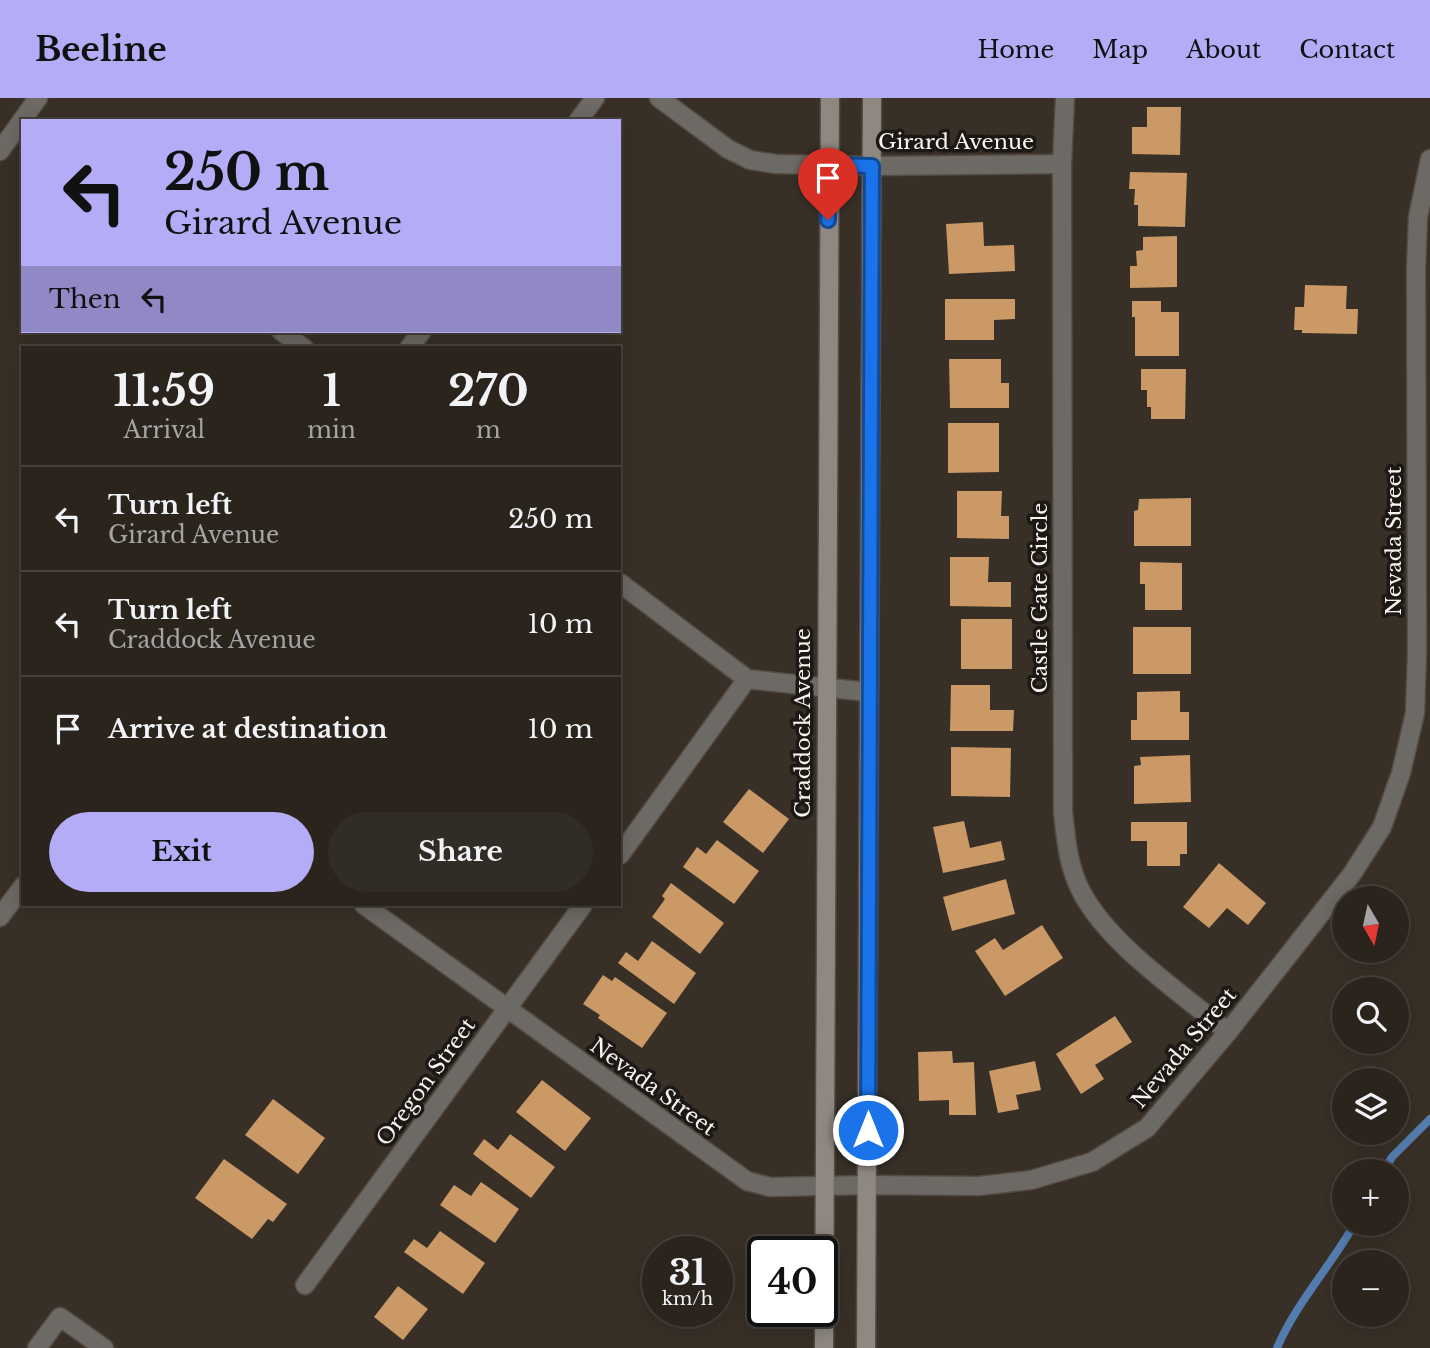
<!DOCTYPE html>
<meta charset="utf-8">
<style>
:root{--surface:#2a241d;--page:#322c26;--text:#f1f3f6;--muted:#a5a4a4;--line:#46413b;--accent:#b5acf8}
body{margin:0;font-family:"Libre Baskerville",serif;background:var(--page);color:var(--text);height:100vh;display:flex;flex-direction:column;font-size:26px;white-space:nowrap}
*{box-sizing:border-box;margin:0}
p{font-size:23px;color:var(--muted)}
.icon{flex:none;width:38px;height:38px;fill:none;stroke:currentColor;stroke-width:2;stroke-linecap:round;stroke-linejoin:round}
.map{position:relative;flex:1;overflow:hidden}
.details{position:absolute;left:21px;top:248px;width:600px;height:560px;display:flex;flex-direction:column;background:var(--surface);border-radius:0px;box-shadow:0 4px 18px #0003,0 0 0 2px var(--line)}
.details>*{flex:none}
.banner{position:absolute;left:21px;top:21px;width:600px;height:214px;border-radius:0px;box-shadow:0 4px 18px #0003,0 0 0 2px var(--line);background:#b5acf8;color:#111;overflow:hidden}
.needle{width:46px;rotate:171deg}
.buttons{position:absolute;left:1332px;top:788px;display:grid;gap:14px}
.buttons a{display:grid;place-items:center;width:77px;height:77px;border-radius:50%;background:var(--surface);box-shadow:0 4px 18px #0003,0 0 0 2px var(--line);font-size:35px}
.speed{position:absolute;left:642px;top:1138px;display:flex;gap:14px;font-size:35px;font-weight:700;text-align:center}
.speed>*{display:grid;place-content:center;width:91px;height:91px;border-radius:50%;background:var(--surface);box-shadow:0 4px 18px #0003,0 0 0 2px var(--line);line-height:1}
.speed small{font-size:18px;font-weight:400}
.speed .limit{border:4px solid #111;border-radius:10px;background:#fff;color:#111}
.pin{position:absolute;display:grid;place-items:center;width:60px;height:60px;color:#fff;margin:-72px -30px;border-radius:50% 50% 50% 0;rotate:-45deg;box-shadow:0 0 7px #0007}
.pin .icon{rotate:45deg}
.me{position:absolute;width:77px;margin:-38px;rotate:0deg;stroke-linejoin:round;filter:drop-shadow(0 0 5px #0008)}
.turn{display:flex;align-items:center;gap:24px;height:147px;padding:0 28px;font-size:32px}
.turn .icon{width:91px;height:91px;stroke-width:2.5}
.turn b{display:block;font-size:49px;line-height:60px}
.then{display:flex;align-items:center;height:66px;padding:0 28px;background:#0003;gap:14px;font-size:26px}
.eta{display:flex;justify-content:space-evenly;align-items:center;height:119px;text-align:center}
.eta b{font-size:42px;font-weight:700;line-height:49px}
.action{display:flex;gap:14px;margin-top:auto;padding:14px 28px}
.action a{flex:1;height:80px;border-radius:42px;background:var(--accent);color:#111;font-size:28px;font-weight:700;line-height:80px;text-align:center}
.action a+a{background:var(--page);color:var(--text)}
ul{padding:0;list-style:none}
li{display:flex;align-items:center;gap:21px;height:105px;padding:0 28px;border-top:2px solid var(--line)}
li div{flex:1}
li b{display:block;font-size:26px}
li em{font-style:normal}
header{display:flex;align-items:center;gap:42px;box-sizing:border-box;height:98px;padding:0 35px;background:var(--accent);color:#111}
header strong{font-size:33px}
nav{display:flex;gap:38px;margin-inline-start:auto;font-size:24px}
.map>svg:first-child{display:block}
.lines{fill:none;stroke-linecap:round;stroke-linejoin:round}
.stream{stroke:#537dae;stroke-width:8}
.building{fill:#ca9966}
.street-casing{stroke:#534b43;stroke-width:21}
.secondary-casing{stroke:#534b43;stroke-width:21}
.street{stroke:#6d6964;stroke-width:18}
.secondary{stroke:#8e8881;stroke-width:18}
.route-casing{stroke:#114b97;stroke-width:18}
.route{stroke:#1a73e8;stroke-width:12}
.labels{text-anchor:middle;dominant-baseline:central;stroke-width:7;stroke-linejoin:round;paint-order:stroke}
.street-label{font-size:21px;fill:#f9f4ee;stroke:#1c1815}
</style>
<header>
<strong>Beeline</strong>
<nav><a>Home</a><a>Map</a><a>About</a><a>Contact</a></nav>
</header>
<div class="map">
<svg width="1430" height="1250" viewBox="0 0 1430 1250">
<rect width="100%" height="100%" fill="#383027"/>
<g class="lines">
<g class="stream">
<polyline points="1384,1073 1392,1059 1430,1021"/>
<path d="M1277,1250C1296,1205 1331,1168 1355,1125"/>
</g>
</g>
<g class="building">
<polygon points="1147,9 1181,9 1180,57 1132,56 1132,29 1147,29"/>
<polygon points="1130,74 1187,75 1185,129 1138,128 1138,107 1134,107 1135,91 1129,91"/>
<polygon points="983,124 984,148 1014,147 1015,173 949,176 946,126"/>
<polygon points="1177,138 1177,189 1130,190 1130,168 1137,168 1136,153 1143,152 1143,139"/>
<polygon points="1305,187 1347,188 1346,211 1358,211 1357,236 1302,235 1302,232 1294,232 1295,209 1304,209"/>
<polygon points="945,201 1015,201 1015,221 994,222 994,242 945,242"/>
<polygon points="1132,203 1161,203 1161,214 1179,214 1179,258 1135,258 1135,219 1132,219"/>
<polygon points="949,261 1001,261 1001,285 1009,285 1009,310 950,310"/>
<polygon points="1141,271 1186,271 1185,321 1151,321 1151,309 1147,309 1147,292 1141,292"/>
<polygon points="948,325 999,325 999,374 948,375"/>
<polygon points="957,393 1002,393 1001,418 1009,418 1009,441 957,440"/>
<polygon points="1191,400 1191,448 1134,448 1134,413 1138,412 1139,401"/>
<polygon points="950,459 989,459 988,484 1011,484 1011,509 950,508"/>
<polygon points="1140,464 1182,465 1182,512 1145,512 1145,486 1140,486"/>
<rect x="961" y="521" width="51" height="50"/>
<rect x="1133" y="529" width="58" height="47"/>
<polygon points="951,587 990,587 990,612 1014,612 1013,633 950,633"/>
<polygon points="1180,593 1180,614 1189,614 1189,642 1131,642 1131,622 1137,622 1137,594"/>
<polygon points="951,649 1011,650 1010,699 951,698"/>
<polygon points="1190,657 1191,704 1134,706 1134,668 1141,667 1140,659"/>
<polygon points="749,691 789,721 763,755 723,724"/>
<polygon points="964,723 970,750 1001,743 1005,762 943,775 933,729"/>
<polygon points="1131,724 1187,724 1187,756 1180,756 1180,768 1147,768 1147,743 1131,743"/>
<polygon points="717,742 759,773 734,806 683,769 697,749 706,756"/>
<polygon points="1219,765 1266,805 1248,827 1227,810 1209,830 1183,809"/>
<polygon points="1006,781 1015,816 952,833 943,799"/>
<polygon points="671,785 724,825 700,856 652,819 665,801 662,798"/>
<polygon points="1042,827 1063,860 1005,898 975,853 995,840 1003,852"/>
<polygon points="652,843 696,875 674,906 618,865 626,854 638,863"/>
<polygon points="603,877 612,883 615,879 667,915 642,950 598,920 600,917 583,906"/>
<polygon points="1115,918 1132,944 1095,967 1104,981 1081,996 1056,956"/>
<polygon points="952,953 953,965 974,964 976,1017 949,1017 949,1002 919,1003 918,954"/>
<polygon points="1035,963 1041,992 1016,997 1019,1011 998,1015 989,973"/>
<polygon points="542,982 591,1020 565,1053 516,1014"/>
<polygon points="273,1001 325,1040 298,1076 245,1037"/>
<polygon points="510,1036 555,1069 531,1100 473,1056 484,1041 498,1052"/>
<polygon points="224,1061 287,1106 273,1124 268,1121 252,1141 195,1100"/>
<polygon points="481,1084 519,1111 495,1145 440,1107 454,1087 471,1098"/>
<polygon points="440,1133 485,1165 463,1196 404,1154 414,1141 427,1150"/>
<polygon points="398,1188 428,1211 403,1242 374,1219"/>
</g>
<g class="lines">
<g class="street-casing">
<g id="street">
<polyline points="659,0 728,51 750,62 776,66 872,68 1062,66"/>
<path d="M1065,0L1062,66L1063,714C1066,741 1068,768 1081,793C1108,846 1181,895 1228,934"/>
<polyline points="578,23 595,0"/>
<polyline points="0,53 38,0"/>
<polyline points="281,233 304,250"/>
<polyline points="409,250 422,233"/>
<polyline points="620,485 747,581 868,594"/>
<polyline points="620,757 747,581"/>
<polyline points="364,807 747,1083 770,1089 868,1087 979,1088 1031,1082 1092,1064 1147,1030 1228,934 1352,776 1382,729 1401,675 1415,615 1417,556 1416,170 1418,119 1430,61"/>
<polyline points="0,819 23,788"/>
<polyline points="305,1187 583,807"/>
<polyline points="37,1250 60,1219 104,1250"/>
</g>
</g>
<g class="secondary-casing">
<g id="secondary">
<polyline points="824,1250 830,0"/>
<polyline points="866,1250 872,0"/>
</g>
</g>
<use href="#street" class="street"/>
<use href="#secondary" class="secondary"/>
</g>
<g class="lines">
<g class="route-casing">
<polyline id="route" points="828,122 829,67 872,68 868,1032"/>
</g>
<use href="#route" class="route"/>
</g>
<g class="labels">
<g class="street-label">
<text x="956" y="44">Girard Avenue</text>
<text transform="translate(1394 443) rotate(-90)">Nevada Street</text>
<text transform="translate(1040 500) rotate(-90)">Castle Gate Circle</text>
<text transform="translate(803 625) rotate(-90)">Craddock Avenue</text>
<text transform="translate(1184 950) rotate(-50)">Nevada Street</text>
<text transform="translate(426 984) rotate(-54)">Oregon Street</text>
<text transform="translate(653 989) rotate(36)">Nevada Street</text>
</g>
</g>
</svg>
<div class="buttons">
<a><svg class="needle" viewBox="-14 -14 28 28"><path d="M0-13l5 13h-10z" fill="#e53935"/><path d="M0 13l5-13h-10z" fill="#a5a4a4"/></svg></a>
<a><svg class="icon" aria-label="search" viewBox="0 0 24 24"><circle cx="10" cy="10" r="6"/><path d="M15 15l6 6"/></svg></a>
<a><svg class="icon" aria-label="layers" viewBox="0 0 24 24"><path d="M12 4l9 5-9 5-9-5zM3 14l9 5 9-5"/></svg></a>
<a>+</a>
<a>−</a>
</div>
<div class="speed"><div>31<small>km/h</small></div><div class="limit">40</div></div>
<div class="pin" style="left:828px;top:122px;background:#d93025"><svg class="icon" aria-label="arrive" viewBox="0 0 24 24"><path d="M6 21V4h12l-3 4 3 4H6"/></svg></div>
<svg class="me" style="left:868px;top:1032px" viewBox="-20 -20 40 40"><circle r="17" fill="#1a73e8" stroke="#fff" stroke-width="3"/><path d="M0-11L8 9 0 5-8 9z" fill="#fff"/></svg>
<div class="banner">
<div class="turn"><svg class="icon" aria-label="left" viewBox="0 0 24 24"><path d="M17 20v-9H6M10 6l-5 5 5 5"/></svg><div><b>250 m</b>Girard Avenue</div></div>
<div class="then">Then<svg class="icon" aria-label="left" viewBox="0 0 24 24"><path d="M17 20v-9H6M10 6l-5 5 5 5"/></svg></div>
</div>
<section class="details">
<div class="eta">
<div><b>11:59</b><p>Arrival</p></div>
<div><b>1</b><p>min</p></div>
<div><b>270</b><p>m</p></div>
</div>
<ul>
<li><svg class="icon" aria-label="left" viewBox="0 0 24 24"><path d="M17 20v-9H6M10 6l-5 5 5 5"/></svg><div><b>Turn left</b><p>Girard Avenue</p></div><em>250 m</em></li>
<li><svg class="icon" aria-label="left" viewBox="0 0 24 24"><path d="M17 20v-9H6M10 6l-5 5 5 5"/></svg><div><b>Turn left</b><p>Craddock Avenue</p></div><em>10 m</em></li>
<li><svg class="icon" aria-label="arrive" viewBox="0 0 24 24"><path d="M6 21V4h12l-3 4 3 4H6"/></svg><div><b>Arrive at destination</b></div><em>10 m</em></li>
</ul>
<div class="action"><a>Exit</a><a>Share</a></div>
</section>
</div>
